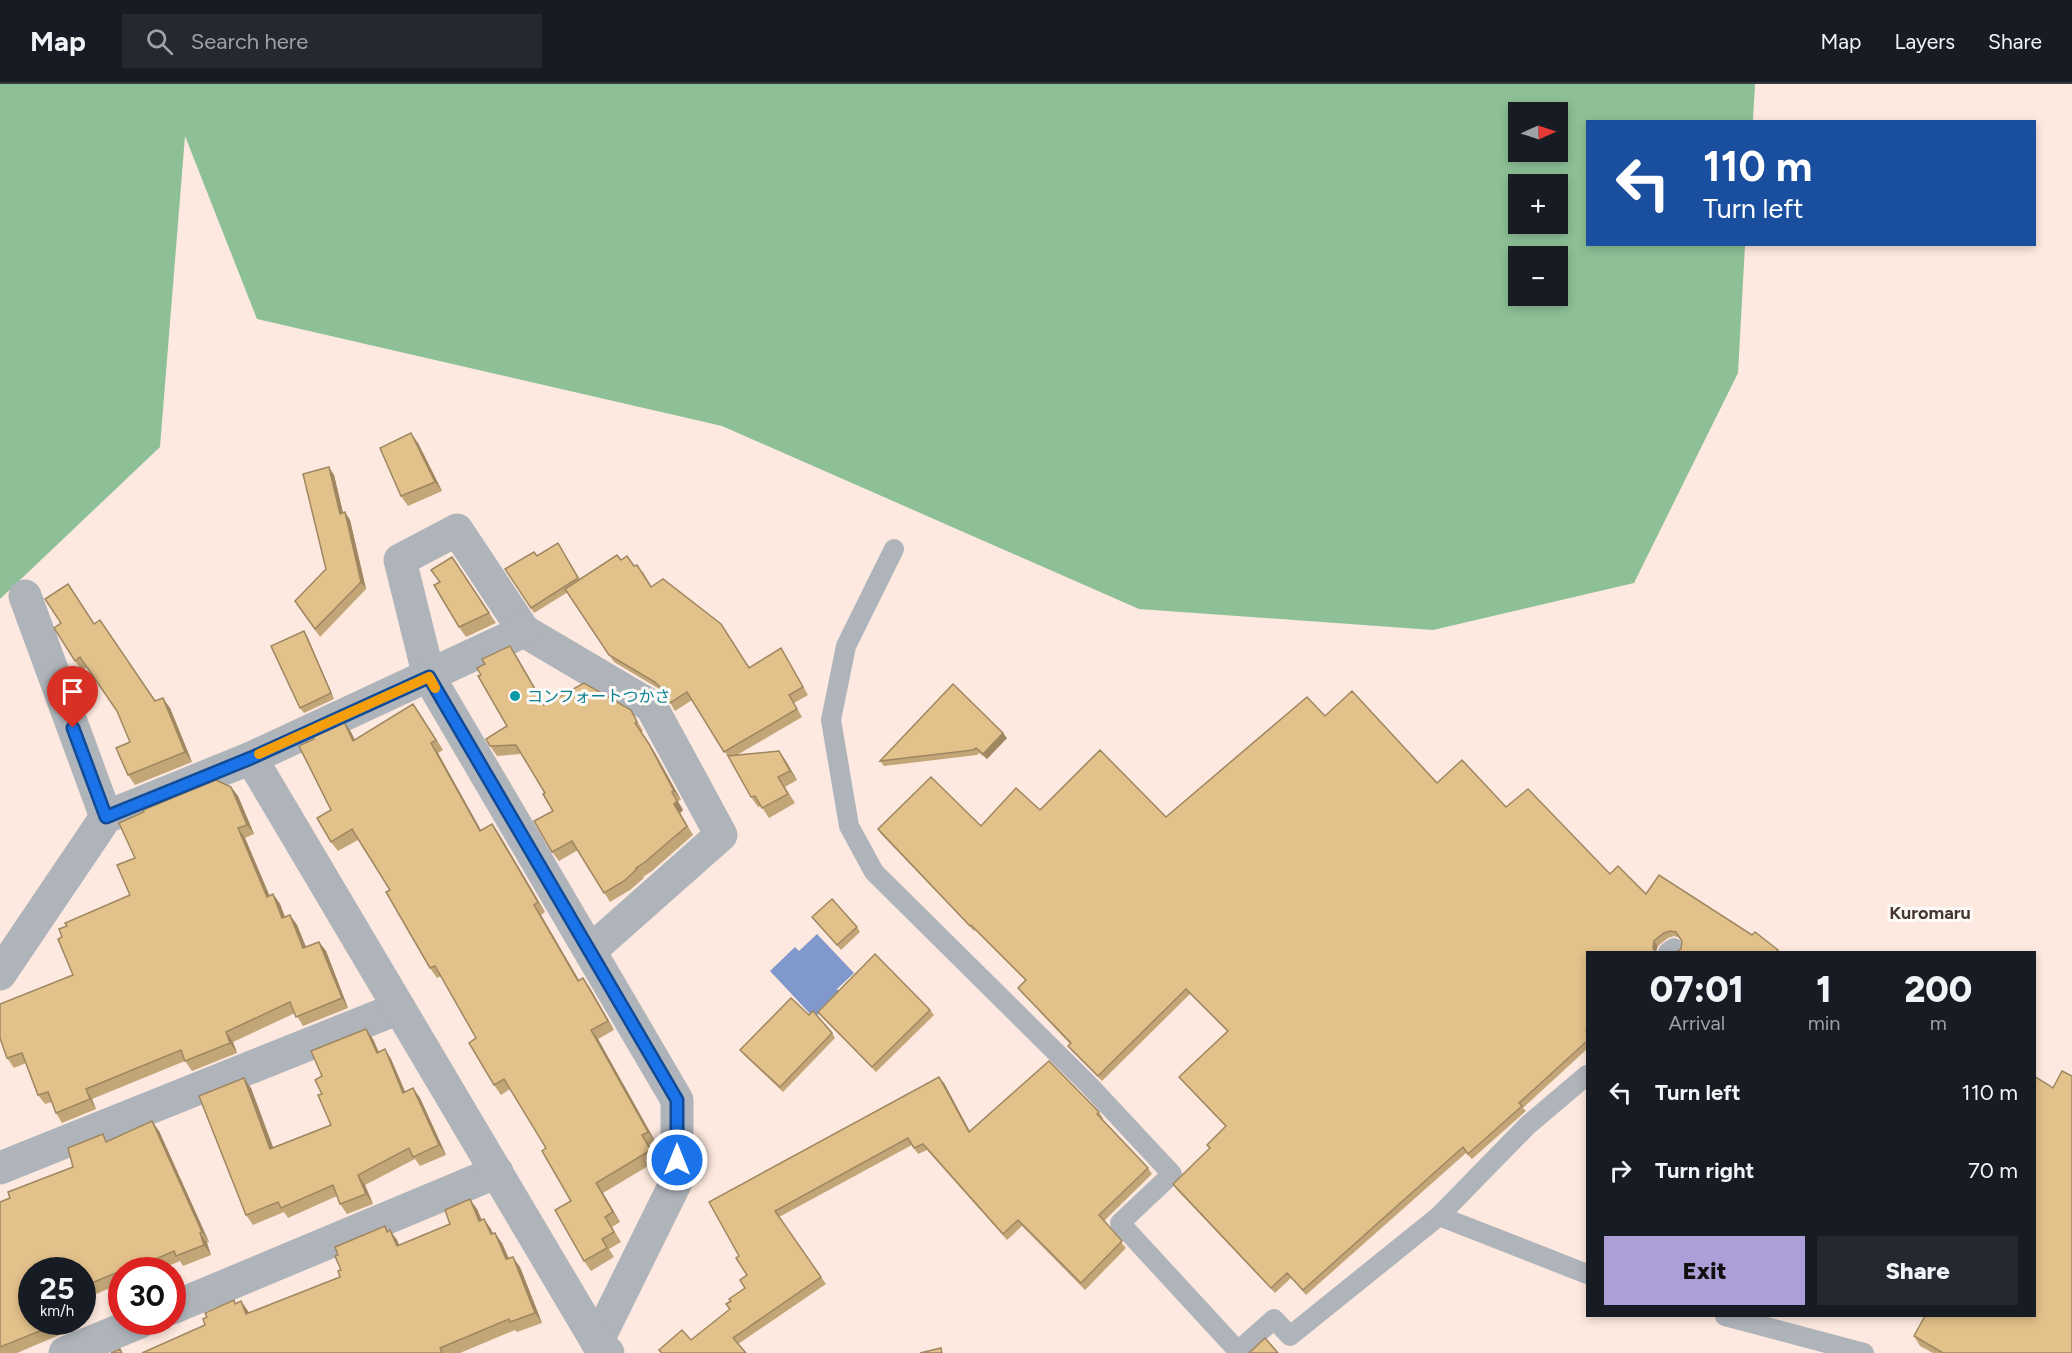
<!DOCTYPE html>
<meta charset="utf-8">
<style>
:root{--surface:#171b24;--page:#242831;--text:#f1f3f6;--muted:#9ea1a6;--line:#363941;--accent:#ac9fd7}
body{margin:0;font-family:Figtree,"Noto Sans JP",sans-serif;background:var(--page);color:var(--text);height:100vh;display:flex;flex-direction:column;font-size:22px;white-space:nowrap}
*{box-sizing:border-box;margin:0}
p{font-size:20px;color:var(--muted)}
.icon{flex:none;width:33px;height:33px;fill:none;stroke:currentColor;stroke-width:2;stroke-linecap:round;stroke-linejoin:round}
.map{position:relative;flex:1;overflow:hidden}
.drawer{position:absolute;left:1586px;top:867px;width:450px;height:366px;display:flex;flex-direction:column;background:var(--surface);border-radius:0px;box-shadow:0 3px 9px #0003}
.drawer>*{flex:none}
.guide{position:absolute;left:1586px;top:36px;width:450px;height:126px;border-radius:0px;box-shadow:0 3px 9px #0003;background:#1a4fa0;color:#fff;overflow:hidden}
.needle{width:39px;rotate:87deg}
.buttons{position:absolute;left:1508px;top:18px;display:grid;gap:12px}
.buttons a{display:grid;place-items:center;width:60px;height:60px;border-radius:0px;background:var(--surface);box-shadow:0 3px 9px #0003;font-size:30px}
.speed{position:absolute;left:18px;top:1173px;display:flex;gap:12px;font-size:30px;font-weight:700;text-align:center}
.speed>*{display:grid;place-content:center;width:78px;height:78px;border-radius:50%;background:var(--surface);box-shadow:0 3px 9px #0003;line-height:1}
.speed small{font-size:15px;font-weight:400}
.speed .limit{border:9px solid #d22;background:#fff;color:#111}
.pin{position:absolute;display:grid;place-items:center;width:51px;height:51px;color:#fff;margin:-62px -26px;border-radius:50% 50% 50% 0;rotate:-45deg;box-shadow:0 0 6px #0007}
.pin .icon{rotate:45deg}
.me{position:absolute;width:66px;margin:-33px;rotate:0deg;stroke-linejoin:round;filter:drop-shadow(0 0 4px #0008)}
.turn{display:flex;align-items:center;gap:21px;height:126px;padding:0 18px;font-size:27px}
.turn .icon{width:78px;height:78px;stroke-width:2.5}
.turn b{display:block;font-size:42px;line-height:51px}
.eta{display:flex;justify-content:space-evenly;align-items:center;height:102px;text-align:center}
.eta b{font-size:36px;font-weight:800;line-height:42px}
.primary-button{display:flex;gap:12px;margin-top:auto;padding:12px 18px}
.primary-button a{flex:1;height:69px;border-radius:0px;background:var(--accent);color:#111;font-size:24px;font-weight:800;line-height:69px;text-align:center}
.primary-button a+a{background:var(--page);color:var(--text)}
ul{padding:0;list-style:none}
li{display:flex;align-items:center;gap:18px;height:78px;padding:0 18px}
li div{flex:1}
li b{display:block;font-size:22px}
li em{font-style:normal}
header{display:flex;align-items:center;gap:36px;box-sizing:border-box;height:84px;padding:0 30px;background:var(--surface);border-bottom:2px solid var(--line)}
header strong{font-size:28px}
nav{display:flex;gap:33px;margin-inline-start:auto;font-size:21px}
.search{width:420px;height:54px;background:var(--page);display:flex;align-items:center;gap:15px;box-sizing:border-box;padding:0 21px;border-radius:0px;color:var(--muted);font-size:22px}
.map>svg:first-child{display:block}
.forest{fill:#8dc096;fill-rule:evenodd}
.water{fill:#8098cb}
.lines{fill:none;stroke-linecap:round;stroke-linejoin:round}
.service{stroke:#afb4bb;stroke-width:20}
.minor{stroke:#afb4bb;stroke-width:33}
.tertiary{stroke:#afb4bb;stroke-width:33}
.wall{fill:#c3a678}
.shaded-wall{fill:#9f8761}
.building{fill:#e3c18b;stroke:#9f8761;stroke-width:1.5}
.route-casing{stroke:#114b97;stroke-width:15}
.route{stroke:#1a73e8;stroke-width:10}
.slow{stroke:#f59e0b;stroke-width:10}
.culture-dot{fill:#0f9aa8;stroke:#fefaf8;stroke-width:2}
.labels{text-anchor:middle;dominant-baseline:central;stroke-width:6;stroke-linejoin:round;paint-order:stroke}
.culture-label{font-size:16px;fill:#0d838f;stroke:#fefaf8;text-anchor:start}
.neighbourhood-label{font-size:18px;font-weight:bold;fill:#46362e;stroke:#fefaf8}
</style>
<header>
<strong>Map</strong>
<div class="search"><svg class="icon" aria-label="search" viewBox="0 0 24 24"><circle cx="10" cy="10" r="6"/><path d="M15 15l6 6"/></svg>Search here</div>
<nav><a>Map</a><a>Layers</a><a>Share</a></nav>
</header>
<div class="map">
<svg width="2072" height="1269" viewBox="0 0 2072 1269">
<rect width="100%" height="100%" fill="#fde9df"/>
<path class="forest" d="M0,0H1755L1753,37L1587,38V160L1745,161L1738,289L1634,499L1433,546L1139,525L722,342L257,235L185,52L160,363L0,515ZM1518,28H1557V68H1518ZM1518,100H1557V140H1518ZM1518,172H1557V212H1518Z"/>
<polygon class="water" points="817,850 854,889 837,905 840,909 814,934 770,887 795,863 799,867"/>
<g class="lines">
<g class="service">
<polyline points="894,465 846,562 831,636 849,742 874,788 1088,1000 1172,1090 1120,1139 1238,1267 1274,1235 1290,1252 1439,1132 1587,1190"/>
<polyline points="1668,868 1674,864"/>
<polyline points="1439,1132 1528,1041 1587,991"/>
<polyline points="1725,1232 1864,1269"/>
</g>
<g class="minor">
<polyline points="25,512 106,733"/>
<polyline points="590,867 721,751 651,622 524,547 457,446 400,476 429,593 677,1016 677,1096 597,1258"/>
<polyline points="0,890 106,733 251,674 524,547"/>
<polyline points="0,1084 399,924"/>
<polyline points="172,1224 497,1088"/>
<polyline points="65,1269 140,1238"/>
</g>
<polyline class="tertiary" points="251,674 597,1258 608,1269"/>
</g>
<g class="wall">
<polygon points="418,359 442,407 408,422 401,412"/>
<polygon points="334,391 343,429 350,436 366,505 320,553 295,517 326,485"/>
<polygon points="558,459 580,495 621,476 634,482 643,488 651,502 750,583 781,564 808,611 794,619 802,633 737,671 779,667 797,696 785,703 795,719 769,734 761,722 758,723 751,713 730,676 692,616 675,627 665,610 661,606 614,578 568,508 534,529 505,485 537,472"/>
<polygon points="452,473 496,539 466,553 459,543 440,498"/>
<polygon points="94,539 155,617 170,624 192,678 135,701 128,691 130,658 117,627 87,583 82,587 75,577"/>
<polygon points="304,547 307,552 334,615 304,629 300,624"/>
<polygon points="516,571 545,621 631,626 643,647 641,648 655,669 681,716 678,717 683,726 680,729 693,751 652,787 643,793 644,794 630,806 610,818 578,766 559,777 552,768 553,727 545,709 521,670 497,672 490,662 507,642 481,591 485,580"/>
<polygon points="420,630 443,666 438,669 481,747 492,740 499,750 545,828 541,831 579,896 590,904 614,946 598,955 655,1057 649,1061 658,1076 603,1109 620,1138 612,1143 621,1158 609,1165 614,1173 591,1187 584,1177 571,1117 546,1064 510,1005 501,1011 494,1001 476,954 441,892 437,894 430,884 390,806 358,756 338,767 331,758 331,726 314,655 344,638 351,648 355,656"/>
<polygon points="1325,632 1437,699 1506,723 1610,790 1646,810 1752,851 1778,866 1681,865 1682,857 1680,854 1674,852 1668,854 1658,862 1587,868 1587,965 1523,1024 1526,1027 1472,1075 1466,1069 1306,1211 1291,1194 1275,1209 1176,1105 1173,1100 1210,1065 1207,1061 1226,1043 1183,998 1179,993 1227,947 1190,910 1102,997 1072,967 1068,962 1070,960 1022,909 1018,904 1025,896 975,846 974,847 881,750 878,745 981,742 1040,726 1166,733"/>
<polygon points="1007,654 987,675 979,669 977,671 884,682 880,677"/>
<polygon points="231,703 238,712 254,750 245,754 269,812 273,810 280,820 285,833 290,831 297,841 306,863 319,858 326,867 348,924 303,942 295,929 233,958 237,969 192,987 185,977 92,1015 96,1025 62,1039 56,1029 52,1018 45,1020 38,1011 26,979 14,984 7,974 73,891 62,853 67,842 130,811 135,774"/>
<polygon points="812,833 857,843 860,848 841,866"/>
<polygon points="930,926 934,931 876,988 822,933 818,928"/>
<polygon points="809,931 832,949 835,954 783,1008 744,971 740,966"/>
<polygon points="373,955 379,968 385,965 391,975 405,1008 413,1004 420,1014 446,1071 420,1082 415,1075 365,1101 373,1120 347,1130 340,1120 337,1112 288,1134 284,1128 253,1141 246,1131 251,1004 273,1063 331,1041 322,1010 322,992"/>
<polygon points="944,999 970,1048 1099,1028 1103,1034 1102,1035 1148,1084 1152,1090 1104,1137 1126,1164 1085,1206 1022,1142 1007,1156 927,1066 918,1070 912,1061 779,1133 826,1200 738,1260 691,1256 730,1225 731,1217 745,1204 747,1191 739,1172 709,1118"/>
<polygon points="2053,1004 2072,1269 1933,1269 1920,1262 1914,1252"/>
<polygon points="159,1047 209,1158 207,1159 211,1171 183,1182 180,1177 159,1186 122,1186 122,1199 82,1216 82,1186 32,1238 76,1238 78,1243 17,1269 0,1269 0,1118 73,1083 108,1057"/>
<polygon points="477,1125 482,1136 484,1135 493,1150 502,1159 509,1174 520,1183 542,1239 517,1248 515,1246 460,1269 142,1269 205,1241 236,1219 241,1217 249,1229 340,1193 341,1186 385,1142 397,1156 399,1161 450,1140"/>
</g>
<g class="shaded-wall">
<polygon points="411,349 418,359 442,407 435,398"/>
<polygon points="329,383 334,391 345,437 340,430"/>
<polygon points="345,428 350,436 366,505 361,498"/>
<polygon points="304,547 307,552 334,615 331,609"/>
<polygon points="510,562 516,571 550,630 544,621"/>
<polygon points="163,614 170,624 192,678 185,668"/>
<polygon points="413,620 420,630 443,666 436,656"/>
<polygon points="344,638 351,648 360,667 353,657"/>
<polygon points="635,639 655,669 681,716 674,707"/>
<polygon points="1003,649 1007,654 987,675 983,670"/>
<polygon points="431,659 438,669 487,757 480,747"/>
<polygon points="779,667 786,677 797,696 790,687"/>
<polygon points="231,703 238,712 254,750 247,741"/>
<polygon points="672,708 683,726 680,729 693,751 674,720"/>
<polygon points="492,740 499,750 545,828 538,818"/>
<polygon points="238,744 245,754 274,822 267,813"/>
<polygon points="273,810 280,820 289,844 282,834"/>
<polygon points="534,821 541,831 585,907 578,897"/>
<polygon points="290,831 297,841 310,873 303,864"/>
<polygon points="1654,857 1658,862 1656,868 1653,864"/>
<polygon points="319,858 326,867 348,924 342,914"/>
<polygon points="583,894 590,904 614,946 608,937"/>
<polygon points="366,945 373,955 383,979 377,969"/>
<polygon points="591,946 598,955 655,1057 648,1048"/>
<polygon points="226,948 233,958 237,969 230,959"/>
<polygon points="385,965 391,975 410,1019 403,1009"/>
<polygon points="939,993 944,999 974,1055 969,1048"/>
<polygon points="244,994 251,1004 277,1074 270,1065"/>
<polygon points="413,1004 420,1014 446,1071 439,1061"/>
<polygon points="86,1005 92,1015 96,1025 90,1015"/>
<polygon points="152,1037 159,1047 209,1158 202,1148"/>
<polygon points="642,1051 649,1061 658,1076 651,1066"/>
<polygon points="358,1091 365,1101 373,1120 366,1110"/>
<polygon points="596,1099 603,1109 620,1138 613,1128"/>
<polygon points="470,1115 477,1125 486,1147 479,1137"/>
<polygon points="484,1135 491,1145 498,1161 491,1150"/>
<polygon points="390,1146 397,1156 404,1172 397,1162"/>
<polygon points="200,1149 207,1159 211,1171 204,1161"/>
<polygon points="495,1149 502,1159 513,1186 506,1175"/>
<polygon points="513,1173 520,1183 542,1239 535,1229"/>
<polygon points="241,1217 248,1227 254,1240 246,1230"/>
</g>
<g class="building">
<polygon points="411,349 435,398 401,412 380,364"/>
<polygon points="329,383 340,430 345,428 361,498 315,545 295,517 326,485 303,390"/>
<polygon points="558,459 578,494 531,524 505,485 534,468 537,472"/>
<polygon points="617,471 621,476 627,472 634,482 637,481 651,503 663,495 721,540 749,584 781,564 803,603 789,611 797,625 724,668 687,608 670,619 662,605 655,598 609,571 565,505"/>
<polygon points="452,473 489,529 459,543 434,501 440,498 431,486"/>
<polygon points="68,500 94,540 100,536 155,617 163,614 185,668 128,691 116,664 130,658 117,627 80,573 75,577 54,544 61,539 45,515"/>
<polygon points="304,547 331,609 300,624 271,562"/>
<polygon points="510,562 544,621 584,599 631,626 637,638 635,639 649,660 674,707 672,708 677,717 674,720 687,742 645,778 636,784 637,785 624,797 604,809 572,757 552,768 534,737 553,727 543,710 545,709 516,661 490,662 486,655 507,642 478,592 481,591 477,584 485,580 482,575"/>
<polygon points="953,600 1003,649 983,670 976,664 973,666 880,677"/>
<polygon points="1352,607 1437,699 1462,676 1506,723 1528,705 1610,790 1618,782 1646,810 1659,791 1752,851 1755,848 1778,866 1776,868 1676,868 1681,865 1682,857 1676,848 1670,847 1664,849 1654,857 1653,864 1655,868 1587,868 1587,945 1586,946 1587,948 1587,957 1519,1019 1522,1022 1468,1070 1463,1063 1303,1206 1287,1189 1271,1204 1173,1100 1210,1064 1207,1061 1226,1042 1179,993 1228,947 1186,905 1098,992 1068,962 1071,959 1018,904 1026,896 971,841 970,842 878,745 931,693 981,742 1016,704 1040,726 1100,666 1166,733 1307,613 1325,632"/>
<polygon points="413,620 436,656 431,659 480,747 492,740 538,818 534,821 578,897 583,894 608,937 591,946 648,1048 642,1051 651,1066 596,1099 613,1128 605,1133 614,1148 602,1155 607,1164 584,1177 555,1126 571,1117 542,1067 546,1064 504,995 494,1001 469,959 476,954 435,882 430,884 386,808 390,806 352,745 331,758 317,734 331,726 299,662 314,655 313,653 344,638 353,657"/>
<polygon points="779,667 790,687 778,693 788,710 762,724 755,712 751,713 728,672"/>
<polygon points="216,696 231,703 247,741 238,744 267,813 273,810 282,834 290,831 303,864 319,858 342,914 296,933 290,918 226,948 230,959 185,977 181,966 86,1005 90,1015 56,1029 48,1008 38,1011 22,969 7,974 0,954 0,920 73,891 58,855 62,853 59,845 67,842 65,839 130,811 117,781 135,774 119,739 144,728 143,726"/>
<polygon points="832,815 857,843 837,861 812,833"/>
<polygon points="875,870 930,926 872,983 818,928"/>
<polygon points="791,914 809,931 813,927 832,949 780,1003 740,966"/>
<polygon points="366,945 377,969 385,965 403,1009 413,1004 439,1061 413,1073 409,1064 358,1091 366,1110 340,1120 333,1101 281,1124 278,1118 246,1131 199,1012 244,994 270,1065 331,1041 318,1011 322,1010 315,996 322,992 311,967"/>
<polygon points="1049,977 1099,1028 1097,1030 1148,1084 1099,1131 1122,1157 1081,1199 1018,1136 1003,1150 923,1060 914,1064 908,1054 775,1127 821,1193 733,1254 746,1269 662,1269 659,1266 682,1246 691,1256 730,1225 726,1220 731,1217 729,1215 745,1204 740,1196 747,1191 736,1174 739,1172 709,1118 939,993 969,1048"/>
<polygon points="2062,987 2072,992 2072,1269 1943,1269 1914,1252 1925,1232 2034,1232 2034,992 2053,1004"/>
<polygon points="152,1037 202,1148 200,1149 204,1161 176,1172 174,1167 130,1186 122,1186 122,1190 119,1191 118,1188 82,1203 82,1186 32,1186 32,1238 62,1238 0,1263 0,1118 10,1114 8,1108 73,1083 68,1064 103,1050 106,1058"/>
<polygon points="470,1115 479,1137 484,1135 491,1150 495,1149 506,1175 513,1173 535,1229 510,1238 509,1235 440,1264 442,1269 142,1269 205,1241 203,1235 207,1233 205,1229 234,1216 235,1220 241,1217 246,1230 340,1193 338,1187 341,1186 335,1172 338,1171 335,1163 385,1142 387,1148 390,1146 397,1162 450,1140 445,1126"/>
<polygon points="1265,1254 1278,1269 1249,1269"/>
<polygon points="941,1264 942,1269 920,1269"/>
<polygon points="120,1265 122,1269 111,1269"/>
</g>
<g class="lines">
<g class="route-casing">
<polyline id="route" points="73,644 106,733 251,674 429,593 677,1016 677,1076"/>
</g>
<use href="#route" class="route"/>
<polyline class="slow" points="259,670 429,593 435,604"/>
</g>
<circle class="culture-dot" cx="515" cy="612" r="6"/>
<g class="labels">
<g class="culture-label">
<text x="527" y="612">コンフォートつかさ</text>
</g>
<g class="neighbourhood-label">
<text x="1930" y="829">Kuromaru</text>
</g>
</g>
</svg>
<div class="buttons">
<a><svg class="needle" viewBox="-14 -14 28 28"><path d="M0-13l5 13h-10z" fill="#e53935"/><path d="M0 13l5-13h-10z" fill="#9ea1a6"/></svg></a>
<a>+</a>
<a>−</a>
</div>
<div class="speed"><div>25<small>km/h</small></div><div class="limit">30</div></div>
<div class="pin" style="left:73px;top:644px;background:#d93025"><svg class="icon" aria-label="arrive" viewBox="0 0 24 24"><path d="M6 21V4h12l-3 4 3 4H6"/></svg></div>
<svg class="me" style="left:677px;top:1076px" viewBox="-20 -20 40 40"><circle r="17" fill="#1a73e8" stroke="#fff" stroke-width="3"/><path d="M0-11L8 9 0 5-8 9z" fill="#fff"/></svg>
<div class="guide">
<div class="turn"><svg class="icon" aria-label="left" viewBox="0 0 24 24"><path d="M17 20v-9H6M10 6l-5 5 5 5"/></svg><div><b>110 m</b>Turn left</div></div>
</div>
<section class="drawer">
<div class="eta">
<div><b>07:01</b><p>Arrival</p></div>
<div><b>1</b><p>min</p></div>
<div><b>200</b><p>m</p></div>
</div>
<ul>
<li><svg class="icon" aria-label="left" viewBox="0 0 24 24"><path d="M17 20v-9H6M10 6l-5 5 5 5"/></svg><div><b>Turn left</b></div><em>110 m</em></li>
<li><svg class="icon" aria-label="right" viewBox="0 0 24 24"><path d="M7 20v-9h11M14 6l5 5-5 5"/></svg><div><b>Turn right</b></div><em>70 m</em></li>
</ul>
<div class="primary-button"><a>Exit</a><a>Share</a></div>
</section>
</div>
